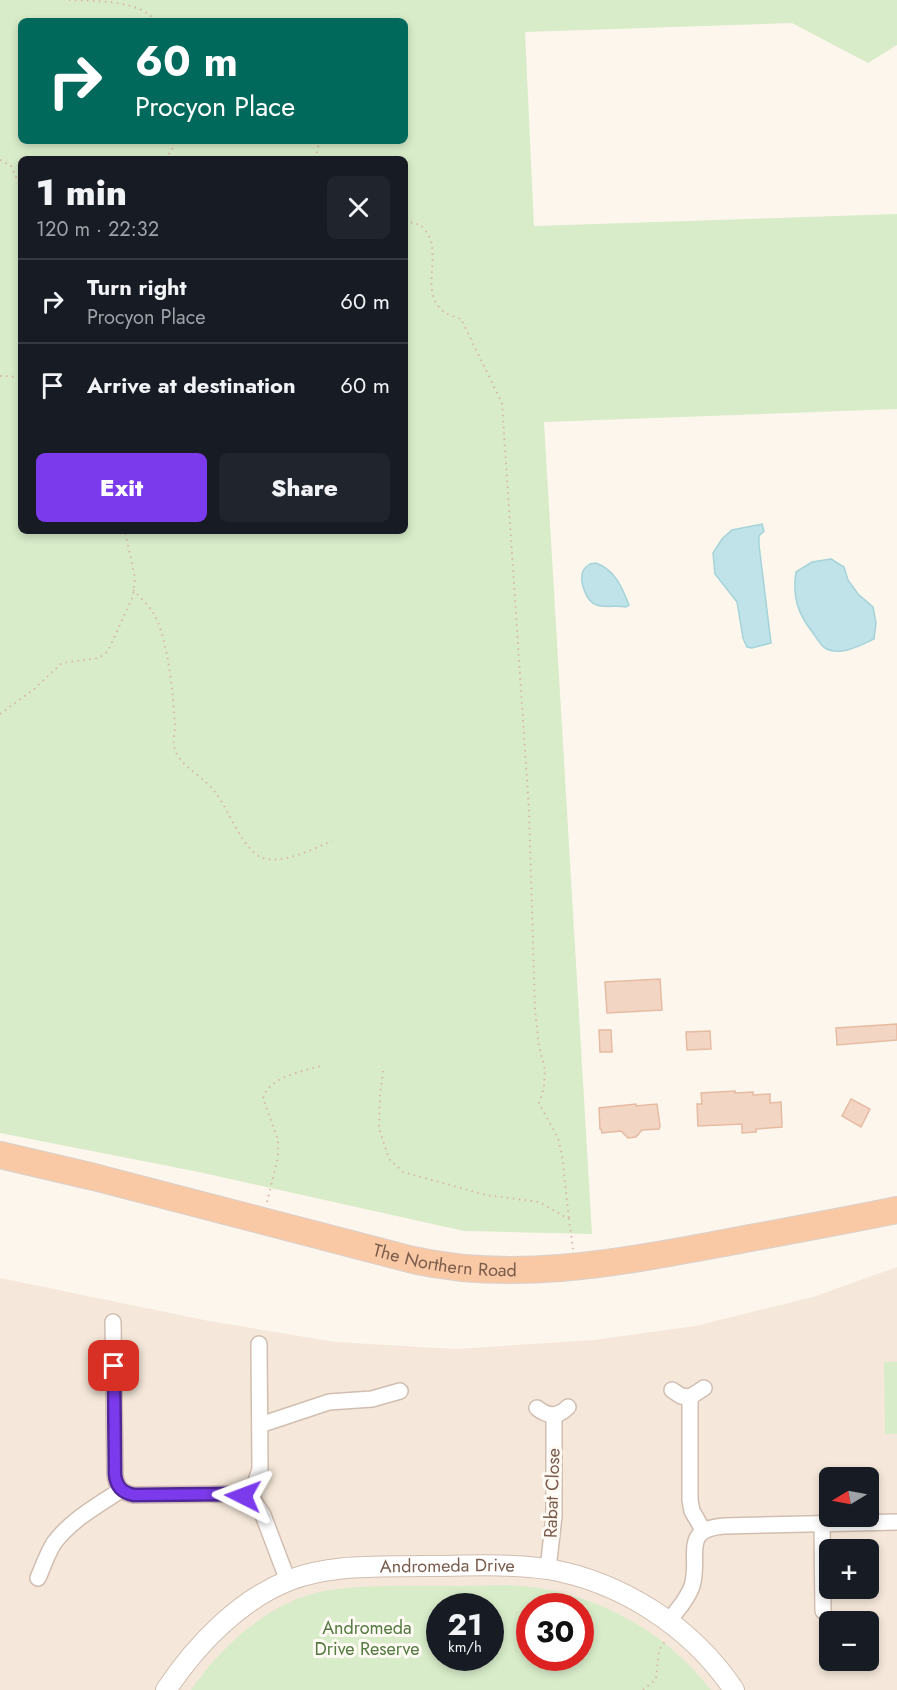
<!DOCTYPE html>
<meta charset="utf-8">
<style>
:root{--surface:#171b24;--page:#20242c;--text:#f1f3f6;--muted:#9ea1a6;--line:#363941;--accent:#7c3aed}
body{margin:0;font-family:Jost,sans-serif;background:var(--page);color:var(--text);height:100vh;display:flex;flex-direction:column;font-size:22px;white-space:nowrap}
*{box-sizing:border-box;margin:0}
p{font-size:20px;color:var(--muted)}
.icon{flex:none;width:33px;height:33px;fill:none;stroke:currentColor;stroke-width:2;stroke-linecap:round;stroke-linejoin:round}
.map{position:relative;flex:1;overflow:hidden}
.side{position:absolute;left:18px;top:156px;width:390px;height:378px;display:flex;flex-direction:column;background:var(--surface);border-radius:9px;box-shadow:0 3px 9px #0003}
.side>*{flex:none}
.top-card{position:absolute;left:18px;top:18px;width:390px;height:126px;border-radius:9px;box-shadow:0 3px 9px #0003;background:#00695c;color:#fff;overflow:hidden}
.needle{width:39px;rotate:260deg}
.tools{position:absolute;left:819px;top:1467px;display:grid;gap:12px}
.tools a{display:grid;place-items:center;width:60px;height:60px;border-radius:9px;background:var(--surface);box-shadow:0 3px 9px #0003;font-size:30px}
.speed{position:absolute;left:426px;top:1593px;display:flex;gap:12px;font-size:30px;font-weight:700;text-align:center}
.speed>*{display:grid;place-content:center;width:78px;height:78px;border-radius:50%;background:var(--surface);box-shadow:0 3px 9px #0003;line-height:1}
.speed small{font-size:15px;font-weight:400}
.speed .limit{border:9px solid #d22;background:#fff;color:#111}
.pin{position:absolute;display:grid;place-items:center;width:51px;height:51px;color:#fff;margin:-26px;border-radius:12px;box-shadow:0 3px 9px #0006}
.me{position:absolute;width:66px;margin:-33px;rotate:273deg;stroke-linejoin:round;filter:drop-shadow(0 0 4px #0008)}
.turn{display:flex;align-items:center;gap:21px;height:126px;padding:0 18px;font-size:27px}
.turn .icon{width:78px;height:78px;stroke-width:2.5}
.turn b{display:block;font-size:42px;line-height:51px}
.round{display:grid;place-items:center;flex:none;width:63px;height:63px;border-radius:9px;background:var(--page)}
.overview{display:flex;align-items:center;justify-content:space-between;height:102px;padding:0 18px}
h1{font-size:36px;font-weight:800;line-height:45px}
.primary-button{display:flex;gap:12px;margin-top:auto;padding:12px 18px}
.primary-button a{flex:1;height:69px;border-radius:9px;background:var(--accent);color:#fff;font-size:24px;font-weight:800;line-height:69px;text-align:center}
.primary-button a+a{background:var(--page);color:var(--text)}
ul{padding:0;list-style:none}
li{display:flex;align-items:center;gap:18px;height:84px;padding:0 18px;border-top:2px solid var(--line)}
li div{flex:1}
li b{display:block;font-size:22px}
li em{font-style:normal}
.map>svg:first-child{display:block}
.residential{fill:#f5e8da;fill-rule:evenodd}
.green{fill:#d8ecc9;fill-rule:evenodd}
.water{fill:#bfe3e8;stroke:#a5d3da;stroke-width:1.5}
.building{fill:#f3d5c3;stroke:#e6bba3;stroke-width:1.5}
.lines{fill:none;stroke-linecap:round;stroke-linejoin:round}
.minor-casing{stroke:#d1beb0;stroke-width:18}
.tertiary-casing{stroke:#d1beb0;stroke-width:22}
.trunk-casing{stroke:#dad1cd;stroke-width:28}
.path{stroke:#d9b8a5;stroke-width:2;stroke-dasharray:1.5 4.5;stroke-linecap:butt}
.minor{stroke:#fff;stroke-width:15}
.tertiary{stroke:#fff;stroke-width:20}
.trunk{stroke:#f9c8a4;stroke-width:26}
.route-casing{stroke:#51269a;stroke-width:15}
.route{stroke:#7c3aed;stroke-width:10}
.labels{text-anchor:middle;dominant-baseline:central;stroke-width:6;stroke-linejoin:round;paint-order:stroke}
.street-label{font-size:18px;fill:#7a5c4d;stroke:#fffaf3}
.park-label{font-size:18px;fill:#537a41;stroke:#fffaf3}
</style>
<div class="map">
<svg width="897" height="1690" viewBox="0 0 897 1690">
<rect width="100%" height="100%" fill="#fdf6ec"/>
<path class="residential" d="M897,1267V1690H0V1278L209,1321L335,1342L456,1349L594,1340L695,1326L813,1297ZM830,1478H868V1516H830ZM830,1550H868V1588H830ZM440,1606H490V1658H440ZM530,1606H580V1658H530ZM830,1622H868V1660H830Z"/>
<g class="green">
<path d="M0,0H897V45L868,63L792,23L525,32L534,226L897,214V409L544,422L592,1234L464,1231L199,1172L0,1133ZM21,21H405V141H21ZM21,159H405V531H21Z"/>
<polygon points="884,1362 897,1362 897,1434 885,1434"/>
<path d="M509,1585C589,1589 662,1627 711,1690H191C219,1649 263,1608 312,1594C342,1586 372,1586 403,1586C439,1586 474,1586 509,1585ZM490,1606V1658H440V1606ZM530,1606H580V1658H530Z"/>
</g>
<g class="water">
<polygon points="762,524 764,531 759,536 759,545 771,643 752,648 747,647 743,638 737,602 715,574 713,553 722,539 732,530"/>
<path d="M831,559L844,567L848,580L858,594L873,607L876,623L874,639C861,645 840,657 825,648C820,645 816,637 813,633C798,614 792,597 796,572L812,562Z"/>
<path d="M596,563C615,570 622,587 629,605L626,607C617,605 604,608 597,605C586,602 579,581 583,571C584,568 587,566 590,564Z"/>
</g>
<g class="building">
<polygon points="660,979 662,1010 607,1013 605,982"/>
<polygon points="897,1024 897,1040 837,1045 836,1028"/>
<polygon points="599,1030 611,1030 612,1052 600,1052"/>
<polygon points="710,1031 711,1049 687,1050 686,1032"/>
<polygon points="735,1091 735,1093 753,1092 753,1095 770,1094 770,1103 781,1102 782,1127 756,1129 756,1132 742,1133 742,1124 698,1126 697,1104 702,1104 701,1093"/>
<polygon points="851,1099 870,1109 861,1127 842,1116"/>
<polygon points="636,1104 636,1106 657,1104 660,1126 659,1129 642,1130 636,1137 628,1138 621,1131 602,1133 601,1129 600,1129 599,1108"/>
</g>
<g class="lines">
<g class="minor-casing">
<g id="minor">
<path d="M113,1322L115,1474C116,1487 122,1493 134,1495L230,1494L250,1499L255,1503L263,1515L288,1581"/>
<polyline points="672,1390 681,1396 690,1397 704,1388"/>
<polyline points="690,1397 690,1500 692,1511 703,1530"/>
<path d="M537,1408C548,1417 558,1417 568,1407"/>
<polyline points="260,1425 329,1402 372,1399 400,1391"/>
<polyline points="250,1499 260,1469 259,1344"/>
<polyline points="822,1523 823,1611"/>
<polyline points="548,1569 554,1516 554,1416"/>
<path d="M38,1578C43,1567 47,1554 54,1543C71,1520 98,1505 121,1490"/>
<path d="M669,1621C677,1610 688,1599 692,1586C701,1557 680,1529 724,1526L897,1522"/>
</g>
</g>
<g class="tertiary-casing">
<g id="tertiary">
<path id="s1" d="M166,1690C196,1645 239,1600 290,1580C332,1564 377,1567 421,1566C463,1566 506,1563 548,1569C622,1582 692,1627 734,1690"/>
</g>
</g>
<g class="trunk-casing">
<g id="trunk">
<path id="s2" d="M0,1155L94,1177L413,1260C511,1282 610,1264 708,1246C771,1234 834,1223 897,1210"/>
</g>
</g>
<g class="path">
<path d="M69,0C94,1 141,0 155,21"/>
<polyline points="165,159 172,150 174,141"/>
<polyline points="317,159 317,150 320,141"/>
<polyline points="0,160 11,166 21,188"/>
<path d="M405,221L421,225C423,228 427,232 429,236C440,259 420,294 444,312C448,315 456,317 461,319L502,403L529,810L535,1010L539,1046L545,1070L544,1088L539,1103L558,1138L562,1155L569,1219"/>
<polyline points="0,376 21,377"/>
<path d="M133,590C140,597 149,606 154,614C169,642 173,695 175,726C175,732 173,739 174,745C176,765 204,776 215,792C229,809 244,856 267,859C289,862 312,849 332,841"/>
<polyline points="0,714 34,689 62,663 99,658 108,651 133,596 135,578 125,531"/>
<polyline points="383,1071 380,1096 379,1128 389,1159 403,1172 486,1195 539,1202 569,1219 573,1249"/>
<path d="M267,1202L278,1157V1140L263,1098C269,1076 305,1071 324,1065"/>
<polyline points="643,1690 656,1679 659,1650 666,1640"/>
</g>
<use href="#minor" class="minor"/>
<use href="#tertiary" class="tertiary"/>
<use href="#trunk" class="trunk"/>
</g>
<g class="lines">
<g class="route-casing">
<path id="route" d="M114,1366L115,1474C116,1487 123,1493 134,1495L230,1494L243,1496"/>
</g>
<use href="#route" class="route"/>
</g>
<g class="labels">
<g class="street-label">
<text stroke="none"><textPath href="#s2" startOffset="458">The Northern Road</textPath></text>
<text transform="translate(552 1493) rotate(-88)">Rabat Close</text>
<text stroke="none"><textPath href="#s1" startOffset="327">Andromeda Drive</textPath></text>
</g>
<g class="park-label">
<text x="367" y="1628">Andromeda<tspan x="367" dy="21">Drive Reserve</tspan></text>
</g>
</g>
</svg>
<div class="tools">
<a><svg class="needle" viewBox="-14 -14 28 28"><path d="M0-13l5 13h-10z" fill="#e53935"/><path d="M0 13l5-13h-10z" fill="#9ea1a6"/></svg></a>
<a>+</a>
<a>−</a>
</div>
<div class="speed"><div>21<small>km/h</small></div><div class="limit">30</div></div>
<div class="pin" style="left:114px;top:1366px;background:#d93025"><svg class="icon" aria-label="arrive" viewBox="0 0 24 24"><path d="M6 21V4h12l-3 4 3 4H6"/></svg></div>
<svg class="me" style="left:243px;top:1496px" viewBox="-20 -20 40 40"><path d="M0-17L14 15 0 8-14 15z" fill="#7c3aed" stroke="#fff" stroke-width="4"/></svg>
<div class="top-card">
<div class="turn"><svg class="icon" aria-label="right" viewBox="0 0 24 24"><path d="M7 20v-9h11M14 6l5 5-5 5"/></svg><div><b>60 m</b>Procyon Place</div></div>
</div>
<section class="side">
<div class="overview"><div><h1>1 min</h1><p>120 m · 22:32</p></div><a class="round"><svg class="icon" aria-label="close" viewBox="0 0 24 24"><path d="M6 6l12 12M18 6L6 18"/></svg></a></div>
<ul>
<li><svg class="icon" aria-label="right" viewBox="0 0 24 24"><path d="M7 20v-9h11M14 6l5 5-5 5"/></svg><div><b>Turn right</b><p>Procyon Place</p></div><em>60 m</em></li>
<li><svg class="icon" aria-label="arrive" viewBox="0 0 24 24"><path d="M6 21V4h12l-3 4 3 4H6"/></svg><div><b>Arrive at destination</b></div><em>60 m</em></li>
</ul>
<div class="primary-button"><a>Exit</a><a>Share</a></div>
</section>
</div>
